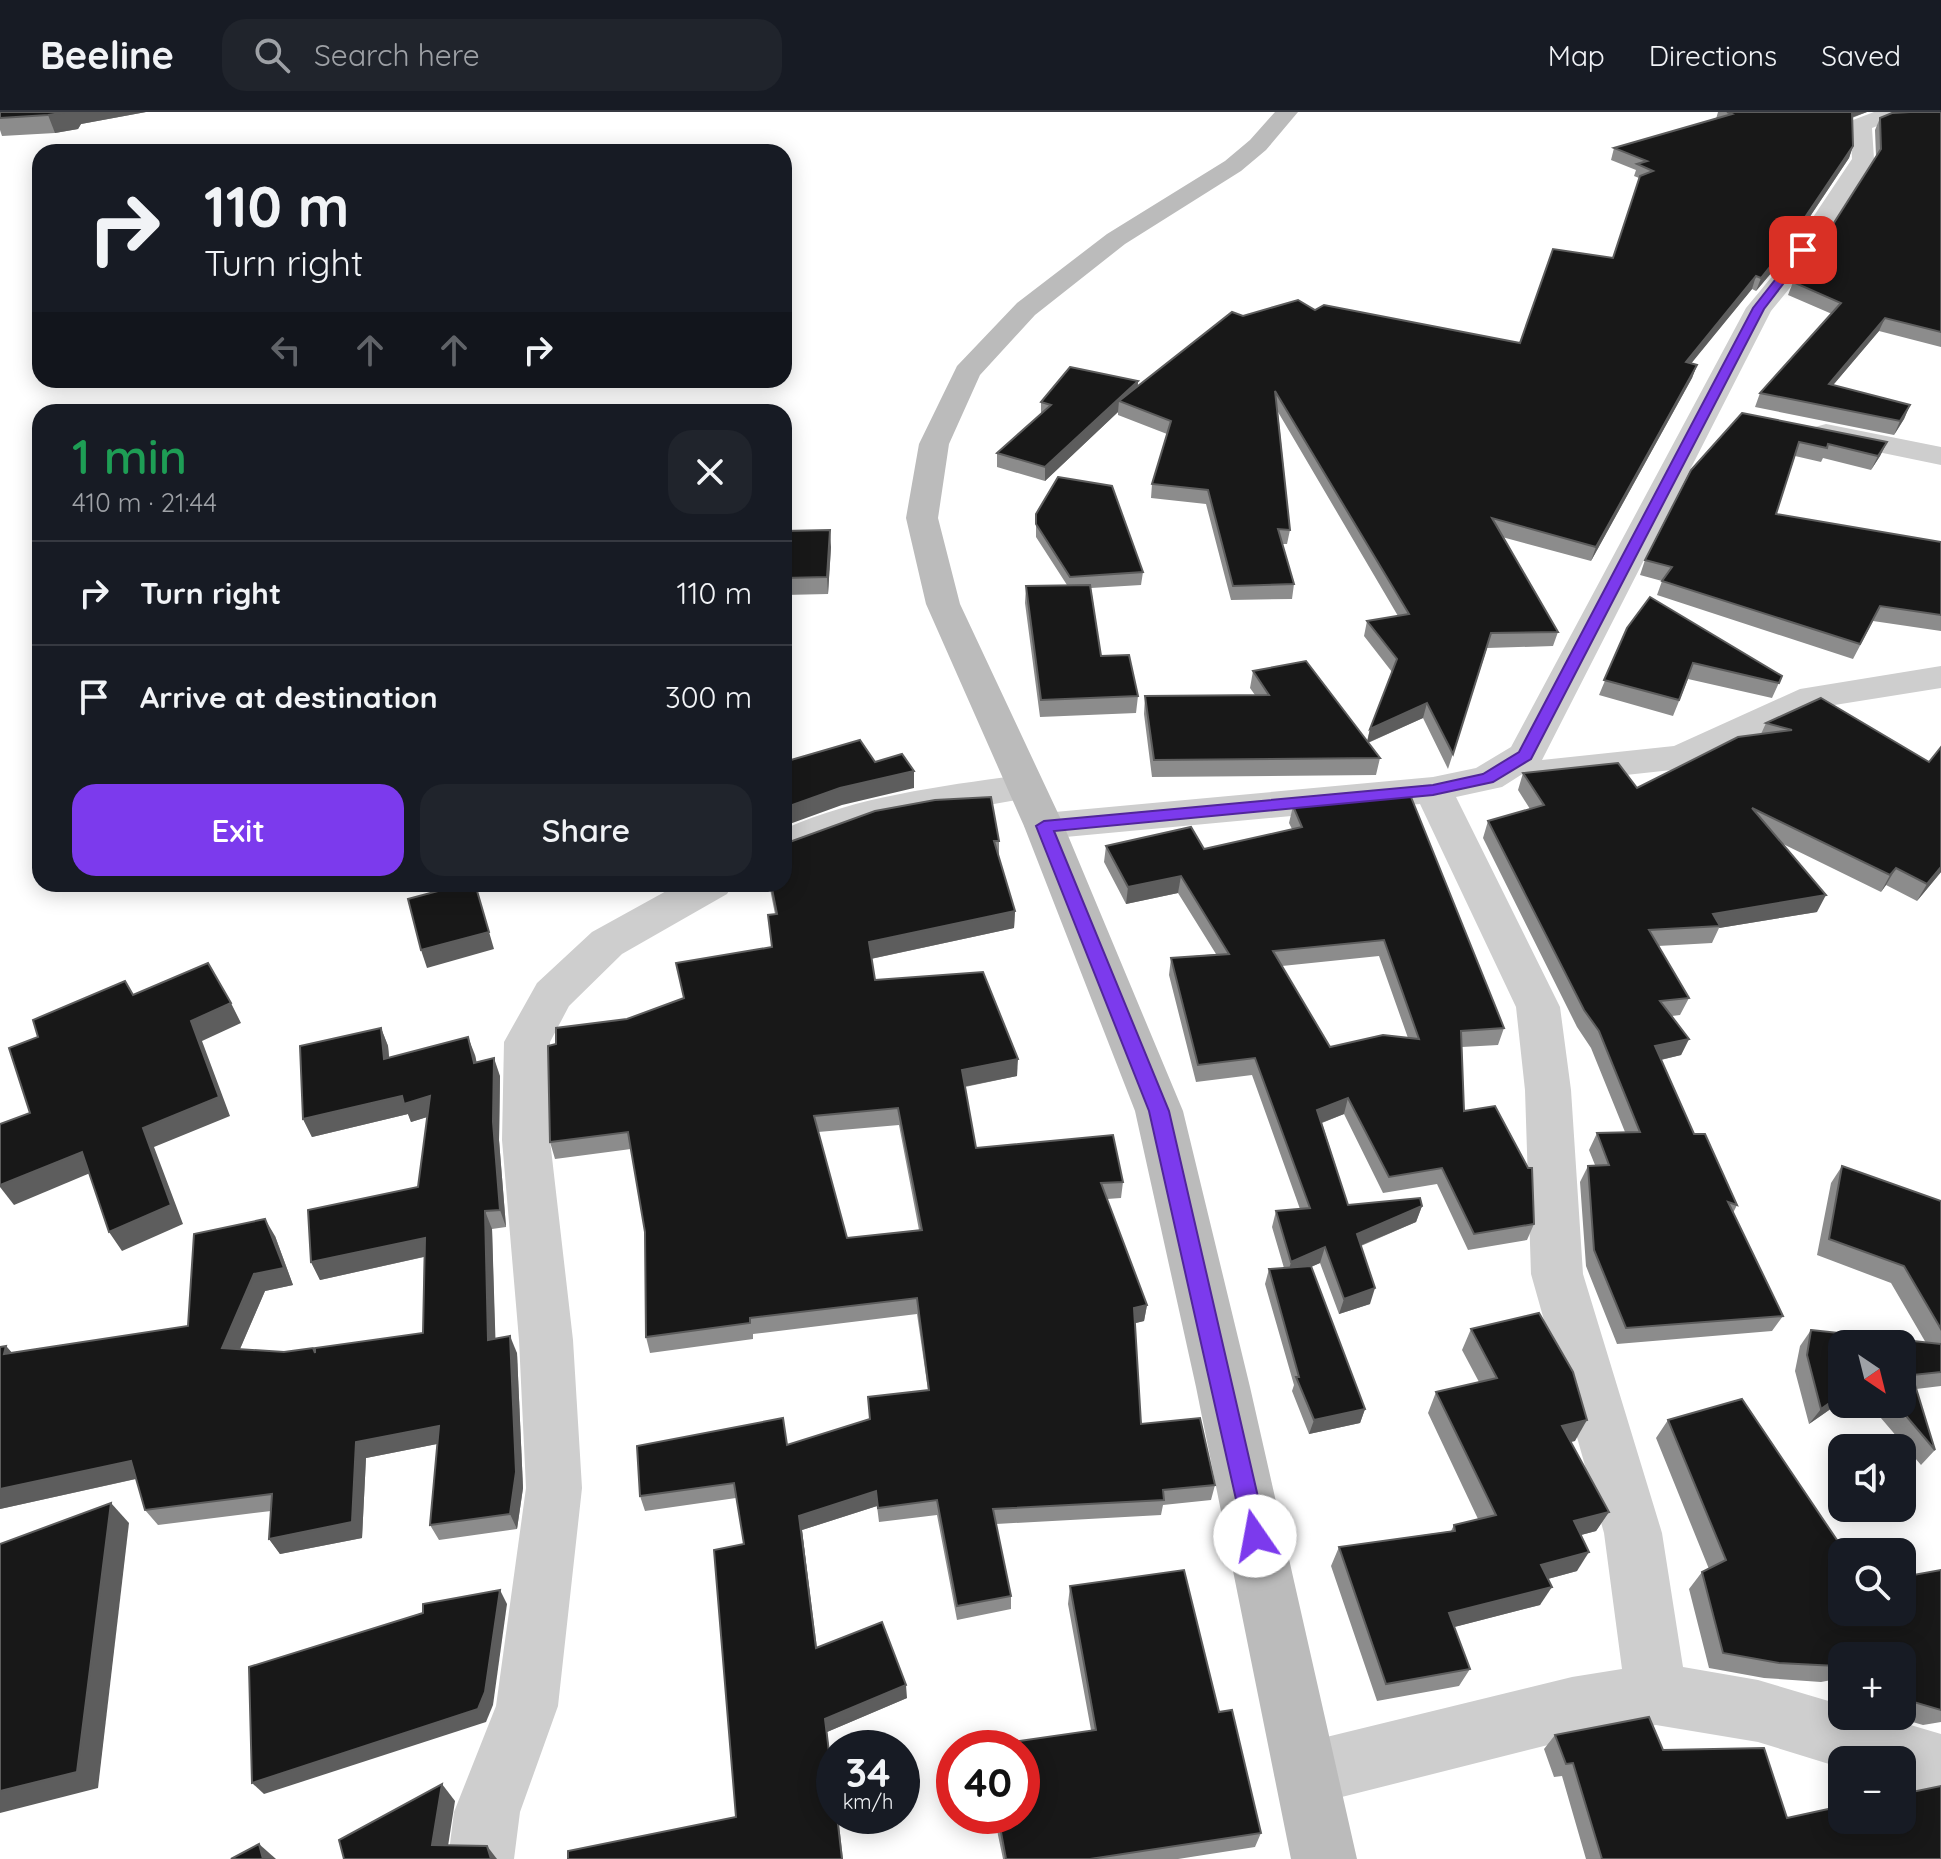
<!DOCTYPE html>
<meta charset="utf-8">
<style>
:root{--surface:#171b24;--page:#20242c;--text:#f1f3f6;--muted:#9ea1a6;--line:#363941;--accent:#7c3aed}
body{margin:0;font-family:Quicksand,sans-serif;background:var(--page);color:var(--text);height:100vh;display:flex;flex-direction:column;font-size:30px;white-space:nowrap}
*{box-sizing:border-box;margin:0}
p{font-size:26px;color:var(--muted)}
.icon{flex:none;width:44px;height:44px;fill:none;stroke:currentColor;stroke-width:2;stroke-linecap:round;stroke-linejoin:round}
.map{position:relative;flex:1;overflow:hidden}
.sheet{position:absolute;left:32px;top:292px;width:760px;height:488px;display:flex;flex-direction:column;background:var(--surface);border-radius:24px;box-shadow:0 4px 20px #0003}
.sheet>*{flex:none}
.guide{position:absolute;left:32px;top:32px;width:760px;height:244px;border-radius:24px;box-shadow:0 4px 20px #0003;background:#171b24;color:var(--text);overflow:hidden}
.needle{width:52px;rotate:145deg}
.tools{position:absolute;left:1828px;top:1218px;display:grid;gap:16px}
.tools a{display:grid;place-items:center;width:88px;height:88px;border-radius:16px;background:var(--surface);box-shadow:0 4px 20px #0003;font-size:40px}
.speed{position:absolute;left:816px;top:1618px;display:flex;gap:16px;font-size:40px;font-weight:700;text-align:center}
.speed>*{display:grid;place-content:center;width:104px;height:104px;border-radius:50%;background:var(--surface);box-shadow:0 4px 20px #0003;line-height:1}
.speed small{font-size:20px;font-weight:400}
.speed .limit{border:12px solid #d22;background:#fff;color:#111}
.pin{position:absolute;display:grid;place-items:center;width:68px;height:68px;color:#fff;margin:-34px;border-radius:16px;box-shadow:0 4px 12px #0006}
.me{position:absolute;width:88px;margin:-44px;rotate:348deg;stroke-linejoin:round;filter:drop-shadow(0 0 6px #0008)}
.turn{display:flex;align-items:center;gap:28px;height:168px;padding:0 40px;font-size:36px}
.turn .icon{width:104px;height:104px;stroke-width:2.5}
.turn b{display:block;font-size:56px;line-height:68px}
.lanes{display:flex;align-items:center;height:76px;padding:0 40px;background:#0003;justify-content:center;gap:40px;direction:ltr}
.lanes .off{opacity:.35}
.round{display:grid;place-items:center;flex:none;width:84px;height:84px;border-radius:24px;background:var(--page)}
.overview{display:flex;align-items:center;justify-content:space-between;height:136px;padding:0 40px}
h1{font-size:48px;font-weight:600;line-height:60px;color:#1e9e55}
.primary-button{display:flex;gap:16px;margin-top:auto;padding:16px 40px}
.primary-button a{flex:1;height:92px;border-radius:24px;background:var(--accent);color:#fff;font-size:32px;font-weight:600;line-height:92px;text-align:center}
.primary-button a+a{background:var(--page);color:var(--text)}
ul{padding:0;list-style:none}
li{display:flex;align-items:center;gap:24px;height:104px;padding:0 40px;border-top:2px solid var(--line)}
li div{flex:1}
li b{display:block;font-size:30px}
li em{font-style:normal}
header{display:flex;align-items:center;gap:48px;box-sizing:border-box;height:112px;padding:0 40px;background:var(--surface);border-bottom:2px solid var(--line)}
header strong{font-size:38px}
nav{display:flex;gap:44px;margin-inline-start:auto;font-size:28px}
.search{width:560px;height:72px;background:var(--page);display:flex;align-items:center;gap:20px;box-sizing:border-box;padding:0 28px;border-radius:24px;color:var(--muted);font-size:30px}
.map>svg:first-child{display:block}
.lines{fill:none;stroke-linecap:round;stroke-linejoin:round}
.street{fill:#cecece;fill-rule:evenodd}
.secondary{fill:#bbb;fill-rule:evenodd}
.wall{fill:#8c8c8c;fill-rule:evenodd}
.shaded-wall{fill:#5d5d5d}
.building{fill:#181818;stroke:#5d5d5d;stroke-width:2;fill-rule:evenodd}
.route{fill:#7c3aed;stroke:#51269a;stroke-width:2}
</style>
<header>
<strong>Beeline</strong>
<div class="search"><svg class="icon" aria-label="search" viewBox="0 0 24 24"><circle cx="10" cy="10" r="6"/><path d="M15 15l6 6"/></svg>Search here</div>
<nav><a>Map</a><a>Directions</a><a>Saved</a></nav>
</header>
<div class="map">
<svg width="1941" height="1747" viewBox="0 0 1941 1747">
<rect width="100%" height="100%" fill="#fff"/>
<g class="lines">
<g class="street">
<polygon points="1874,0 1941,0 1941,6 1887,10 1872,16 1874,47 1802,161 1771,199 1542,648 1674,634 1800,577 1941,554 1941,576 1822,595 1681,657 1543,672 1529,669 1524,661 1502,675 1456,685 1560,895 1571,978 1583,1162 1662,1421 1683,1555 1758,1568 1842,1593 1842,1604 1880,1604 1941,1622 1941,1686 1902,1674 1902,1648 1842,1648 1842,1656 1758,1630 1656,1613 1572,1627 1306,1694 1283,1685 1274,1662 1283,1639 1306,1630 1572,1565 1622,1557 1604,1421 1531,1162 1525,978 1516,895 1420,692 1044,727 1030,723 1024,714 1030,705 1044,701 1433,665 1476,656 1511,635 1746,196 1779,156 1852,47 1850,13 1853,8"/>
<polygon points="1826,312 1941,335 1941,353 1815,327 1811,321 1815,315"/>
<path d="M1026,662L1040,666L1045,675L1040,684L875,713L784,747V717C860,683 944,674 1026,662Z"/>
<polygon points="679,772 733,772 727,782 622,842 569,894 550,930 550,1028 573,1228 582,1376 558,1594 520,1700 514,1747 448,1747 454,1700 496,1594 526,1376 519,1228 502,1028 504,930 537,871 592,820"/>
</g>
<polygon class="secondary" points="1275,0 1298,0 1266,38 1241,59 1125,132 1035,203 980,263 949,332 938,406 960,492 1064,714 1183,999 1250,1275 1357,1747 1291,1747 1196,1275 1135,999 1024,714 926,492 906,406 919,332 957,254 1017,191 1107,122 1225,49 1250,28"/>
</g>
<g class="wall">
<polygon points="0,0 146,0 81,12 78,17 55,21 2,24 0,18"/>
<polygon points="1718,0 1867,0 1852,6 1853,34 1849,46 1777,154 1756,179 1752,177 1691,251 1697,253 1692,266 1591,449 1502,425 1558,520 1553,534 1487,536 1448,657 1423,606 1368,631 1380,646 1376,663 1152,665 1144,602 1145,584 1255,583 1250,576 1253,559 1367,629 1370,617 1392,560 1364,524 1367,509 1398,504 1278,300 1290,418 1287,432 1282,432 1294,472 1292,487 1231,488 1206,392 1151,386 1152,372 1167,322 1118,303 1118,300 1045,369 997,355 997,341 1041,302 1041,290 1138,269 1138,274 1243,204 1315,198 1520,231 1613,146 1639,66 1634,64 1636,58 1611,48 1614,36 1716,7"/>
<polygon points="1941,0 1941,235 1879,219 1833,273 1910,293 1904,307 1894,323 1755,295 1760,281 1832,202 1788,183 1793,170 1809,150 1876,44 1875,18 1880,6"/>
<polygon points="1742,301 1887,330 1880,344 1871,358 1823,346 1821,350 1795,344 1776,402 1941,430 1941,519 1873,509 1853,547 1657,483 1662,469 1640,463 1645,448"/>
<polygon points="1036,402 1143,460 1141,473 1091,476 1101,544 1138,584 1136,601 1040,605 1025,491 1026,474 1067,473 1036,425"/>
<polygon points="784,419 831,435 828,482 784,483"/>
<polygon points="1627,516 1782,564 1772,586 1688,567 1673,604 1599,583"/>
<polygon points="1821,586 1941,760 1917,789 1886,773 1881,780 1783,732 1817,800 1719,816 1712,831 1658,834 1689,886 1680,903 1672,904 1689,927 1681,943 1661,948 1694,1022 1737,1093 1733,1101 1783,1204 1772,1219 1617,1232 1586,1154 1580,1070 1588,1054 1595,1053 1589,1038 1597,1021 1625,1020 1591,936 1577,915 1483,726 1488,709 1530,697 1518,678 1523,661 1637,676 1761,622 1766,611"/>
<path d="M1293,694L1504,916L1498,933L1462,935L1464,999L1534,1112L1527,1128L1468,1138L1437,1072L1383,1081L1344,1002L1322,1011L1348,1093L1422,1094L1416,1110L1361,1134L1370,1192L1339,1202L1320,1151L1311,1155L1365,1297L1360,1311L1309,1322L1292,1279L1294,1273L1265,1172L1269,1157L1284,1156L1272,1115L1276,1099L1300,1097L1252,963L1196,970L1169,863L1171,846L1216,842L1178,781L1126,792L1104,750L1106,734L1204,737L1292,717L1289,711ZM1379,844L1408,926L1330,935L1282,854Z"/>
<path d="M999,729V746L1015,799L1014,816L871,847L875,868L1017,964L965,975L976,1036L1123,1070L1121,1086L1107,1087L1147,1193L1144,1209L1135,1211L1141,1312L1215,1373L1211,1388L1163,1393L1161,1403L996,1412L1011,1484V1497L957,1508L937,1403L879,1410L877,1394L802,1418L817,1536L907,1586L827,1620L834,1704H838L843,1747L736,1705L744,1432L736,1386L645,1399L640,1384L787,1333L870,1307L928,1278L917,1202L753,1222V1227L650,1241L646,1225L645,1120L631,1037L555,1047L550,1030L627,907L683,886L772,835L775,802L769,772H784ZM899,1013L919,1118L847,1126L818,1020Z"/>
<polygon points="381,916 388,934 389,946 475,943 476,950 500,964 499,1028 506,1115 492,1117 495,1227 517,1241 523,1376 517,1417 439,1428 430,1413 437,1332 366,1346 362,1426 280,1442 269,1427 271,1399 158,1413 145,1398 136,1367 0,1397 0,1235 6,1234 12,1241 188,1214 275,1124 293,1173 265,1179 240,1237 284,1240 315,1239 423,1221 424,1145 320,1168 311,1150 418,1075 427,1005 411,1010 408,1002 312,1025 303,1007"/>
<polygon points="1842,1054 1941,1089 1941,1274 1916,1277 1935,1338 1921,1353 1869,1292 1902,1292 1842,1232 1842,1289 1809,1312 1795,1259 1800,1234 1811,1218 1926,1231 1891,1171 1817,1143 1831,1071"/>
<polygon points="1471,1217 1575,1329 1570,1330 1609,1400 1596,1419 1581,1423 1577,1459 1548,1467 1540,1493 1454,1515 1470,1557 1459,1574 1377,1589 1331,1454 1339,1435 1451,1419 1454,1413 1478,1407 1428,1301 1436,1280 1479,1270 1462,1238"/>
<polygon points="1668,1308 1842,1500 1941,1458 1941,1610 1923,1613 1892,1604 1902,1604 1902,1544 1842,1544 1842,1566 1821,1570 1764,1566 1709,1556 1689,1477 1702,1460 1709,1457 1656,1326"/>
<polygon points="1070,1474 1219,1600 1261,1721 1255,1735 1178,1747 1003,1747 994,1704 1022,1704 1091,1618 1068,1492"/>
<polygon points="1555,1623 1663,1638 1787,1706 1941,1747 1586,1747 1562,1664 1554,1665 1544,1637"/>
</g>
<g class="shaded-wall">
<polygon points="68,0 146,0 81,12 78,17 55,21 48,3"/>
<polygon points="1852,0 1867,0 1850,6"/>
<polygon points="1853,34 1849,46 1777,154 1756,179 1761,166"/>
<polygon points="1756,164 1752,177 1681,264 1686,250"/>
<polygon points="1885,206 1879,219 1823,285 1829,272"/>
<polygon points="1697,253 1692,266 1591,449 1596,435"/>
<polygon points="1138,269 1137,282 1119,289 1118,300 1045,369 1045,355"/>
<polygon points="1910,293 1904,307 1894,323 1900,309"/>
<polygon points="1887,330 1880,344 1871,358 1878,344"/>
<polygon points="830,418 831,435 828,482 827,465"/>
<polygon points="1427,591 1423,606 1367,631 1370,617"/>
<polygon points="914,659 914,676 842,693 784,714 784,696 840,676"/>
<polygon points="1941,755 1941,760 1917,789 1927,772"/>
<polygon points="1896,756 1886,773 1881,780 1890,763"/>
<polygon points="1181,764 1178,781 1126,792 1128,775"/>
<polygon points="475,772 494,837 427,856 421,838"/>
<polygon points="1826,783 1817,800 1719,816 1720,814 1713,802"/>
<polygon points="1015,799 1014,816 870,847 869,830"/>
<polygon points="231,891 241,911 202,929 230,1004 154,1035 183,1112 122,1139 109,1120 143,1016 191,909"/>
<polygon points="381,916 388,934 391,966 384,947"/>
<polygon points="468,925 475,943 481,969 474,951"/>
<polygon points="1689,927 1681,943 1647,951 1655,934"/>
<polygon points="494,946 500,964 499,1028 506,1115 500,1098 493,1010"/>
<polygon points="1018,947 1017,964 962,975 962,958"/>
<polygon points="402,984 430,984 437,1002 411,1010 408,1002 312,1025 303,1007"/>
<polygon points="1348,986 1344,1002 1313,1014 1317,998"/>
<polygon points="82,1040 95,1059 14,1093 0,1075 0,1073"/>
<polygon points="1422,1094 1416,1110 1352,1137 1357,1122"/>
<polygon points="485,1099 492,1117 496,1245 488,1228"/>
<polygon points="265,1107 275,1124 293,1173 265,1179 233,1253 222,1236"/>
<polygon points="425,1126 432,1143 320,1168 311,1150"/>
<polygon points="1325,1135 1320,1151 1287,1165 1291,1150"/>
<polygon points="1375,1176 1370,1192 1339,1202 1344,1187"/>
<polygon points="1147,1193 1144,1209 1132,1212 1134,1196"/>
<polygon points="510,1224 517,1241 523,1376 517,1417 510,1402"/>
<polygon points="6,1234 20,1250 4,1242"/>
<polygon points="1842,1282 1842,1289 1809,1312 1821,1297"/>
<polygon points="1365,1297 1360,1311 1309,1322 1314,1308"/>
<polygon points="1587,1308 1575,1329 1551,1334 1562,1314"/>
<polygon points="439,1314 447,1330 366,1346 362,1426 280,1442 269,1427 356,1330"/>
<polygon points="131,1349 144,1365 0,1397 0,1377"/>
<polygon points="876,1379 877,1394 802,1418 818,1550 799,1404"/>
<polygon points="111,1391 129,1411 98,1676 0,1701 0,1679"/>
<polygon points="1609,1400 1596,1419 1562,1428 1574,1409"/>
<polygon points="1589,1440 1577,1459 1529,1472 1541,1453"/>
<polygon points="1552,1475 1540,1493 1439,1519 1449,1501"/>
<polygon points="500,1478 507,1492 493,1593 486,1610 264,1682 252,1671"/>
<polygon points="906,1573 907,1586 827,1620 834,1682 825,1607"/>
<polygon points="442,1672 455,1689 446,1747 432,1733"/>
<polygon points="259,1732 276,1747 263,1747"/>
<polygon points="487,1734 497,1747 491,1747"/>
</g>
<g class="building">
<polygon points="0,0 68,0 48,3 0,6"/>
<polygon points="1727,0 1852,0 1853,34 1781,141 1761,166 1756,164 1686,250 1697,253 1596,435 1492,406 1558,520 1491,521 1453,642 1427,591 1370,617 1397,547 1367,509 1409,502 1275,279 1290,418 1278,417 1294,472 1233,474 1208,378 1152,372 1171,309 1119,289 1232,200 1243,204 1298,188 1315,198 1324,193 1520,231 1553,137 1613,146 1640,64 1653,59 1637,52 1647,49 1614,36 1732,2"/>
<polygon points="1910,0 1941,0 1941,220 1885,206 1829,272 1910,293 1900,309 1760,281 1841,191 1793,170 1809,150 1881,37 1880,6 1892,1"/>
<polygon points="1070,255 1138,269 1045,355 997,341 1051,293 1041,290"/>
<polygon points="1742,301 1887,330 1878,344 1828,332 1827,336 1799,330 1776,402 1941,430 1941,503 1880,494 1860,532 1662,469 1672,455 1645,448 1691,358"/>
<polygon points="1058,365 1112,374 1143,460 1070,465 1036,412 1036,402"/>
<polygon points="830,418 827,465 784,466 784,419"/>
<polygon points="1090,473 1101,544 1129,543 1138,584 1041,588 1026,474"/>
<polygon points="1650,485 1782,564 1779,571 1693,551 1679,588 1604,568 1627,516"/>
<polygon points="1306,549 1380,646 1154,648 1145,584 1269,583 1253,559"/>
<polygon points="1821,586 1929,650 1941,635 1941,755 1927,772 1896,756 1890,763 1752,696 1826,783 1713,802 1720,814 1649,818 1689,886 1660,889 1689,927 1655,934 1694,1022 1705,1022 1737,1093 1728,1090 1783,1204 1626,1216 1594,1138 1588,1054 1609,1053 1597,1021 1640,1020 1599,919 1584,898 1488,709 1544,693 1523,661 1618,651 1637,676 1738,625 1792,618 1766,611"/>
<polygon points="860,628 875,650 902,642 914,659 840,676 784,696 784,650"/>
<path d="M1409,680L1504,916L1461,919L1464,999L1495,994L1528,1056H1532L1534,1112L1474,1122L1442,1056L1389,1065L1348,986L1317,998L1348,1093L1420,1086L1422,1094L1357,1122L1375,1176L1344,1187L1325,1135L1291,1150L1276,1099L1310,1096L1255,946L1198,953L1171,846L1229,842L1181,764L1128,775L1106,734L1191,715L1204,737L1302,715L1293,694L1320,688ZM1384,828L1419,927L1383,923L1330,935L1273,839Z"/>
<path d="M991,685L999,729H994L1015,799L869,830L875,868L983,860L1018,947L962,958L976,1036L1113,1023L1123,1070L1101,1071L1147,1193L1134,1196L1141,1312L1200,1306L1215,1373L1163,1378L1164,1388L993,1397L1011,1484L957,1494L937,1388L878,1396L876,1379L799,1404L816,1536L882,1510L906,1573L825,1607L834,1682V1704H837L842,1747H568V1739L736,1705L714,1438L744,1432L734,1371L640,1384L637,1334L783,1306L787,1333L870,1307L868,1285L929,1278L917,1186L750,1206V1211L646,1225L645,1120L628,1020L550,1030L548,934L556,932V916L627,907L684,886L676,851L772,835L768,803L777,802L771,772H784V732L875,699L935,688ZM898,996L922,1118L847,1126L814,1004Z"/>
<polygon points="464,772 475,772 489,820 421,838 408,787"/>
<polygon points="208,851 231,891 191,909 219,985 143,1016 171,1093 109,1120 82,1040 0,1073 0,1012 30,1001 9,936 38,925 33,908 125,869 133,883"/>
<polygon points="381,916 384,947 468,925 474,951 494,946 493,1010 500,1098 485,1099 488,1228 510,1224 516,1360 510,1402 430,1413 439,1314 356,1330 352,1410 269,1427 272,1382 145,1398 131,1349 0,1377 0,1235 6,1234 4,1242 188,1214 194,1122 265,1107 284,1156 254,1162 222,1236 284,1240 313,1236 315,1241 315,1236 423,1221 425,1126 311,1150 308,1098 418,1075 430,984 404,992 402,984 303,1007 300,934"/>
<polygon points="1842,1054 1941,1089 1941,1217 1904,1154 1829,1127"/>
<polygon points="1311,1154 1365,1297 1314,1308 1296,1265 1299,1265 1269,1157"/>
<polygon points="1539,1201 1573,1260 1587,1308 1562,1314 1609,1400 1574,1409 1589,1440 1541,1453 1552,1475 1449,1501 1470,1557 1386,1572 1339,1435 1455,1419 1454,1413 1496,1403 1436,1280 1497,1266 1471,1217"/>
<polygon points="1811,1218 1941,1232 1941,1260 1912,1263 1935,1338 1896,1292 1902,1292 1902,1232 1842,1232 1842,1282 1821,1297 1807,1243"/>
<polygon points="1742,1287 1845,1440 1842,1440 1842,1500 1902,1500 1902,1465 1941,1458 1941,1598 1910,1589 1902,1575 1902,1544 1842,1544 1842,1553 1837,1554 1779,1551 1723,1541 1702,1460 1726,1448 1668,1308"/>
<polygon points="111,1391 77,1660 0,1679 0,1432"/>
<polygon points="1184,1458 1219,1600 1232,1598 1261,1721 1090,1747 1006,1747 998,1704 1022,1704 1022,1636 985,1636 984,1634 1096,1618 1070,1474"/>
<polygon points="500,1478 485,1580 478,1597 252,1671 249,1555 423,1501 423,1492"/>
<polygon points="1649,1605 1663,1638 1764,1636 1787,1706 1842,1694 1842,1708 1902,1708 1902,1682 1941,1674 1941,1747 1602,1747 1573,1651 1566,1652 1555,1623"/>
<polygon points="442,1672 432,1733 487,1734 491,1747 344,1747 339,1728"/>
<polygon points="259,1732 263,1747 231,1747"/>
</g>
<polygon class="route" points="1800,136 1809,138 1764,197 1531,647 1493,670 1433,683 1054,719 1169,999 1267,1424 1263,1432 1255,1436 1246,1432 1149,999 1036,714 1044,709 1433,673 1483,662 1519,640 1753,196"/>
</svg>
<div class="tools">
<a><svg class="needle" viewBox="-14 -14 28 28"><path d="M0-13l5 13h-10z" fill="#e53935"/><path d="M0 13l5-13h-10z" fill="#9ea1a6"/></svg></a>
<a><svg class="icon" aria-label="sound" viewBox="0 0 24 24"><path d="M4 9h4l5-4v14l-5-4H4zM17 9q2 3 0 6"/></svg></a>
<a><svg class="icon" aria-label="search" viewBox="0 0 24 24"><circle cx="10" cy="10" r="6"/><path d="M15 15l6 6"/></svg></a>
<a>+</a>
<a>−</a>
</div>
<div class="speed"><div>34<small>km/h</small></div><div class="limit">40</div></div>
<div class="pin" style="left:1803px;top:138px;background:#d93025"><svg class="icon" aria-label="arrive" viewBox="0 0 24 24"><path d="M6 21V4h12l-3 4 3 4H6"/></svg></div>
<svg class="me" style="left:1255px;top:1424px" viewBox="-20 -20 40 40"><circle r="19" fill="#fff"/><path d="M0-13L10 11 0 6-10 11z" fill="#7c3aed"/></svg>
<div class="guide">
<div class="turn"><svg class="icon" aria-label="right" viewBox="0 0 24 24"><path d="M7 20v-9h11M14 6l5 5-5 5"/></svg><div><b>110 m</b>Turn right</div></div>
<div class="lanes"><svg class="icon off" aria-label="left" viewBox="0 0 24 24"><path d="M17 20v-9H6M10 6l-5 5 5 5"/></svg><svg class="icon off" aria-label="ahead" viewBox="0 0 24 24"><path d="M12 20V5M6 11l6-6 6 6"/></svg><svg class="icon off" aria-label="ahead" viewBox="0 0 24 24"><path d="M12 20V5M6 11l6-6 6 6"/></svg><svg class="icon" aria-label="right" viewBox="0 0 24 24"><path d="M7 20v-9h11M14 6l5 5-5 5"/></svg></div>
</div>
<section class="sheet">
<div class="overview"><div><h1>1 min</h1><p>410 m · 21:44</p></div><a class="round"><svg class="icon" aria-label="close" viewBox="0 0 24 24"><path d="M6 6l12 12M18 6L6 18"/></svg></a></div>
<ul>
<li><svg class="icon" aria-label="right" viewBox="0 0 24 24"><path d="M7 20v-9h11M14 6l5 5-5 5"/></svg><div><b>Turn right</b></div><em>110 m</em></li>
<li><svg class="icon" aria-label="arrive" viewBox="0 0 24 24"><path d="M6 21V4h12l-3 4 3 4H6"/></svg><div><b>Arrive at destination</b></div><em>300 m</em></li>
</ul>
<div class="primary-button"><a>Exit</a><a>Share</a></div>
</section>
</div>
